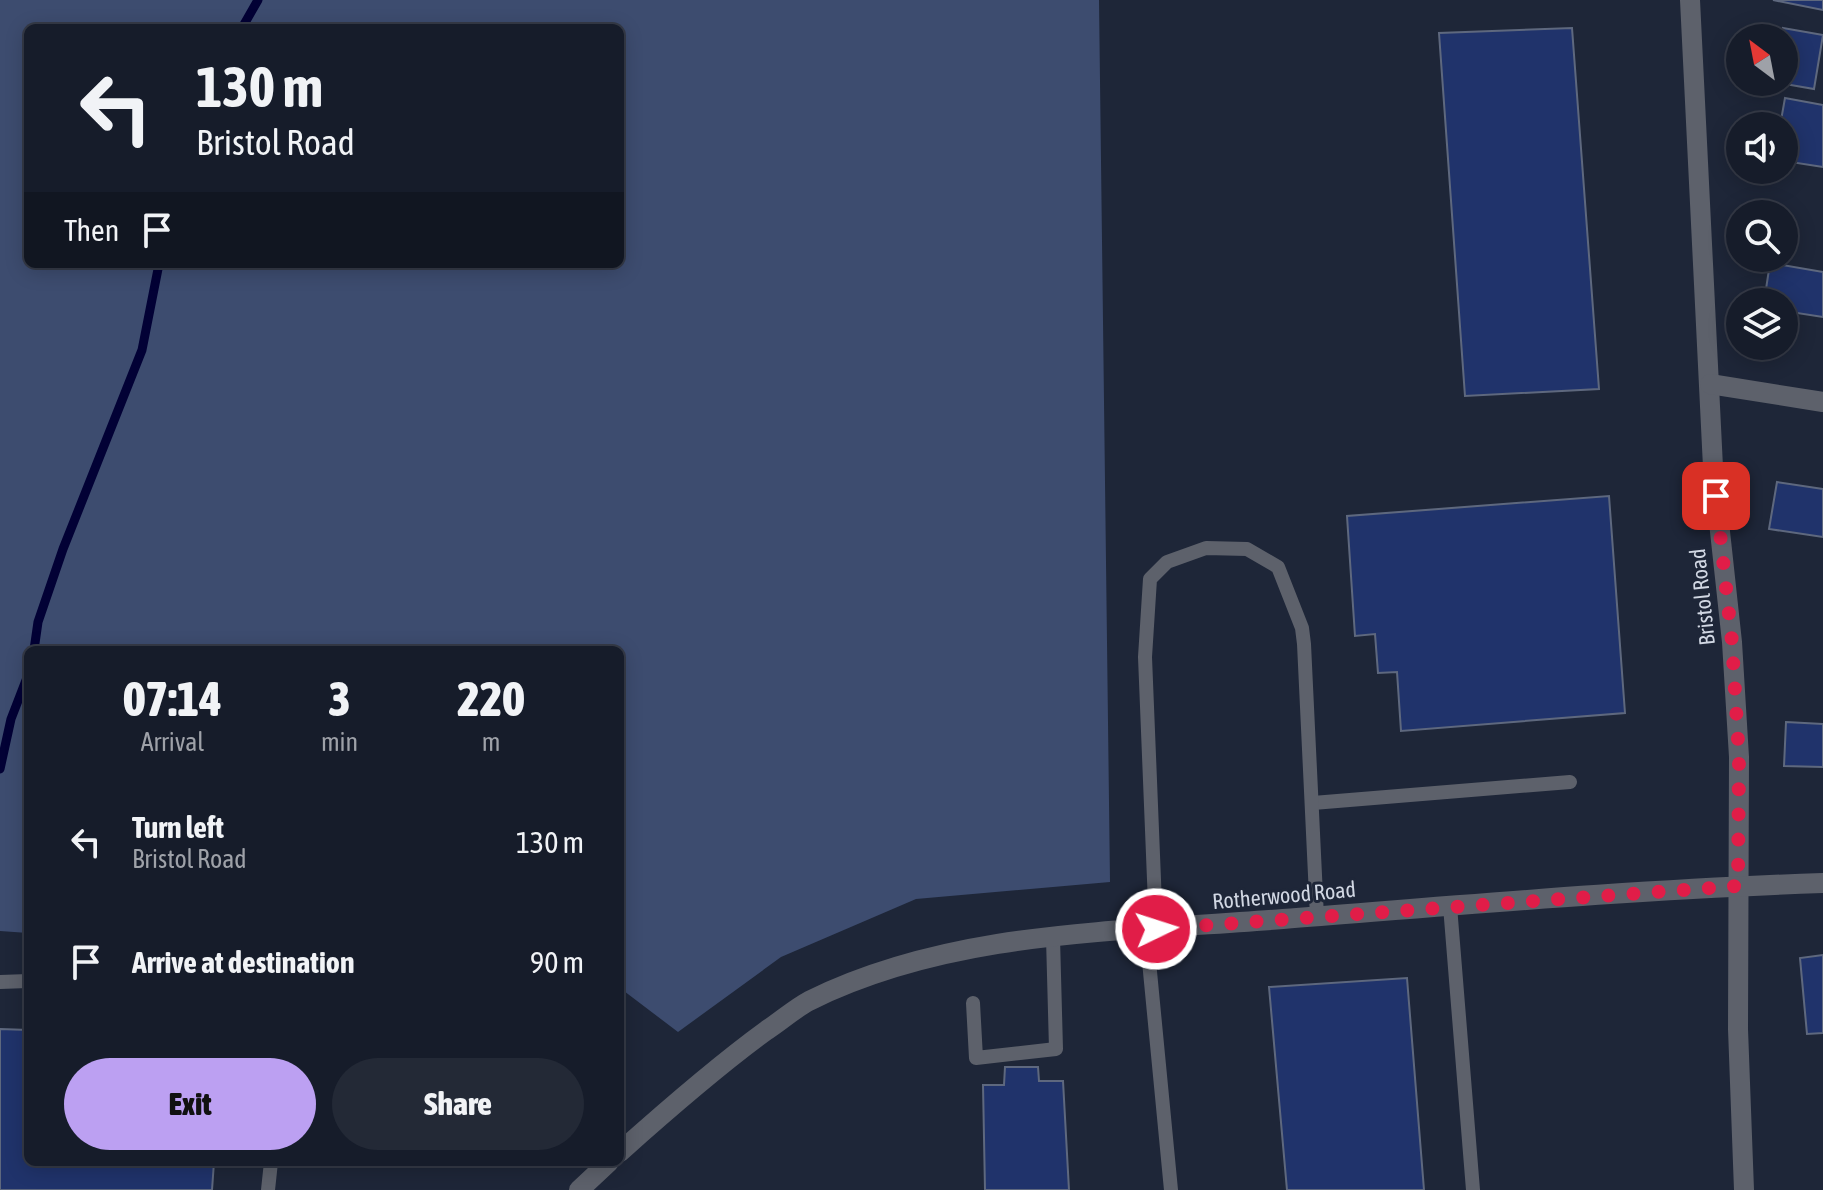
<!DOCTYPE html>
<style>
:root{--surface:#161c2a;--page:#232936;--text:#f1f3f6;--muted:#9ea1a8;--line:#353a47;--accent:#bca0f2}
body{margin:0;font-family:"Asap Condensed",sans-serif;background:var(--page);color:var(--text);height:100vh;display:flex;flex-direction:column;font-size:30px;white-space:nowrap}
*{box-sizing:border-box;margin:0}
p{font-size:26px;color:var(--muted)}
.icon{flex:none;width:44px;height:44px;fill:none;stroke:currentColor;stroke-width:2;stroke-linecap:round;stroke-linejoin:round}
.map{position:relative;flex:1;overflow:hidden}
.drawer{position:absolute;left:24px;top:646px;width:600px;height:520px;display:flex;flex-direction:column;background:var(--surface);border-radius:12px;box-shadow:0 4px 20px #0003,0 0 0 2px var(--line)}
.drawer>*{flex:none}
.guide{position:absolute;left:24px;top:24px;width:600px;height:244px;border-radius:12px;box-shadow:0 4px 20px #0003,0 0 0 2px var(--line);background:#161c2a;color:var(--text);overflow:hidden}
.needle{width:52px;rotate:328deg}
.buttons{position:absolute;left:1726px;top:24px;display:grid;gap:16px}
.buttons a{display:grid;place-items:center;width:72px;height:72px;border-radius:50%;background:var(--surface);box-shadow:0 4px 20px #0003,0 0 0 2px var(--line);font-size:40px}
.pin{position:absolute;display:grid;place-items:center;width:68px;height:68px;color:#fff;margin:-34px;border-radius:16px;box-shadow:0 4px 12px #0006}
.me{position:absolute;width:88px;margin:-44px;rotate:86deg;stroke-linejoin:round;filter:drop-shadow(0 0 6px #0008)}
.turn{display:flex;align-items:center;gap:28px;height:168px;padding:0 40px;font-size:36px}
.turn .icon{width:104px;height:104px;stroke-width:2.5}
.turn b{display:block;font-size:56px;line-height:68px}
.then{display:flex;align-items:center;height:76px;padding:0 40px;background:#0003;gap:16px;font-size:30px}
.eta{display:flex;justify-content:space-evenly;align-items:center;height:136px;text-align:center}
.eta b{font-size:48px;font-weight:800;line-height:56px}
.button{display:flex;gap:16px;margin-top:auto;padding:16px 40px}
.button a{flex:1;height:92px;border-radius:48px;background:var(--accent);color:#111;font-size:32px;font-weight:800;line-height:92px;text-align:center}
.button a+a{background:var(--page);color:var(--text)}
ul{padding:0;list-style:none}
li{display:flex;align-items:center;gap:24px;height:120px;padding:0 40px}
li div{flex:1}
li b{display:block;font-size:30px}
li em{font-style:normal}
.map>svg:first-child{display:block}
.green{fill:#3d4c6f;fill-rule:evenodd}
.lines{fill:none;stroke-linecap:round;stroke-linejoin:round}
.stream{stroke:#020135;stroke-width:9}
.building{fill:#20336b;stroke:#5e687e;stroke-width:2}
.lane{stroke:#5d616b;stroke-width:14}
.street{stroke:#5d616b;stroke-width:20}
.route{stroke:#e11d48;stroke-width:14;stroke-dasharray:0 25.2}
.labels{text-anchor:middle;dominant-baseline:central;stroke-width:6;stroke-linejoin:round;paint-order:stroke}
.street-label{font-size:22px;fill:#d1d7e3;stroke:#1e2638}
</style>
<div class="map">
<svg width="1823" height="1190" viewBox="0 0 1823 1190">
<rect width="100%" height="100%" fill="#1e2638"/>
<path class="green" d="M0,0H1099L1110,882L916,899L781,957L678,1032L620,988V650H28V933L0,931ZM28,28H620V264H28Z"/>
<g class="lines">
<g class="stream">
<polyline points="242,28 258,0"/>
<polyline points="34,650 38,622 63,549 142,350 159,264"/>
<polyline points="0,769 11,719 28,675"/>
</g>
</g>
<g class="building">
<polygon points="1773,0 1823,0 1823,10"/>
<polygon points="1572,28 1599,389 1465,396 1439,33"/>
<polygon points="1783,28 1823,35 1814,89 1774,82 1784,82"/>
<polygon points="1785,98 1823,105 1823,167 1784,161 1784,126 1780,126"/>
<polygon points="1770,263 1823,272 1823,317 1784,311 1784,302 1764,302"/>
<polygon points="1777,482 1823,489 1823,537 1769,529"/>
<polygon points="1609,496 1625,713 1401,731 1397,672 1378,673 1375,634 1355,636 1347,516"/>
<polygon points="1786,722 1823,724 1823,767 1784,766"/>
<polygon points="1823,955 1823,1033 1807,1034 1800,958"/>
<polygon points="1407,978 1424,1190 1287,1190 1269,987"/>
<polygon points="0,1029 28,1030 28,1162 214,1162 212,1190 0,1190"/>
<polygon points="1005,1067 1038,1067 1039,1081 1063,1081 1069,1190 985,1190 983,1085 1004,1085"/>
</g>
<g class="lines">
<g class="lane">
<polyline points="1313,803 1570,782"/>
<polyline points="1450,906 1473,1190"/>
<polyline points="1156,929 1145,657 1150,579 1167,562 1206,548 1247,549 1278,567 1302,628 1304,644 1317,917"/>
<polyline points="1146,930 1171,1190"/>
<polyline points="0,982 28,981"/>
<polyline points="973,1003 976,1058 1056,1049 1053,938"/>
<polyline points="268,1190 271,1162"/>
</g>
<g class="street">
<polyline points="1690,0 1713,467 1732,642 1739,757 1738,1029 1744,1190"/>
<polyline points="1710,384 1823,402"/>
<path d="M620,1152C667,1110 716,1067 767,1030C781,1021 794,1009 809,1001C954,929 1125,932 1283,919C1463,905 1643,889 1823,883"/>
<polyline points="579,1190 609,1162"/>
</g>
</g>
<g class="lines">
<polyline class="route" points="1156,929 1738,886 1739,757 1732,642 1716,496"/>
</g>
<g class="labels">
<g class="street-label">
<text transform="translate(1702 597) rotate(-96)">Bristol Road</text>
<text transform="translate(1284 895) rotate(-5)">Rotherwood Road</text>
</g>
</g>
</svg>
<div class="buttons">
<a><svg class="needle" viewBox="-14 -14 28 28"><path d="M0-13l5 13h-10z" fill="#e53935"/><path d="M0 13l5-13h-10z" fill="#9ea1a8"/></svg></a>
<a><svg class="icon" aria-label="sound" viewBox="0 0 24 24"><path d="M4 9h4l5-4v14l-5-4H4zM17 9q2 3 0 6"/></svg></a>
<a><svg class="icon" aria-label="search" viewBox="0 0 24 24"><circle cx="10" cy="10" r="6"/><path d="M15 15l6 6"/></svg></a>
<a><svg class="icon" aria-label="layers" viewBox="0 0 24 24"><path d="M12 4l9 5-9 5-9-5zM3 14l9 5 9-5"/></svg></a>
</div>
<div class="pin" style="left:1716px;top:496px;background:#d93025"><svg class="icon" aria-label="arrive" viewBox="0 0 24 24"><path d="M6 21V4h12l-3 4 3 4H6"/></svg></div>
<svg class="me" style="left:1156px;top:929px" viewBox="-20 -20 40 40"><circle r="17" fill="#e11d48" stroke="#fff" stroke-width="3"/><path d="M0-11L8 9 0 5-8 9z" fill="#fff"/></svg>
<div class="guide">
<div class="turn"><svg class="icon" aria-label="left" viewBox="0 0 24 24"><path d="M17 20v-9H6M10 6l-5 5 5 5"/></svg><div><b>130 m</b>Bristol Road</div></div>
<div class="then">Then<svg class="icon" aria-label="arrive" viewBox="0 0 24 24"><path d="M6 21V4h12l-3 4 3 4H6"/></svg></div>
</div>
<section class="drawer">
<div class="eta">
<div><b>07:14</b><p>Arrival</p></div>
<div><b>3</b><p>min</p></div>
<div><b>220</b><p>m</p></div>
</div>
<ul>
<li><svg class="icon" aria-label="left" viewBox="0 0 24 24"><path d="M17 20v-9H6M10 6l-5 5 5 5"/></svg><div><b>Turn left</b><p>Bristol Road</p></div><em>130 m</em></li>
<li><svg class="icon" aria-label="arrive" viewBox="0 0 24 24"><path d="M6 21V4h12l-3 4 3 4H6"/></svg><div><b>Arrive at destination</b></div><em>90 m</em></li>
</ul>
<div class="button"><a>Exit</a><a>Share</a></div>
</section>
</div>
